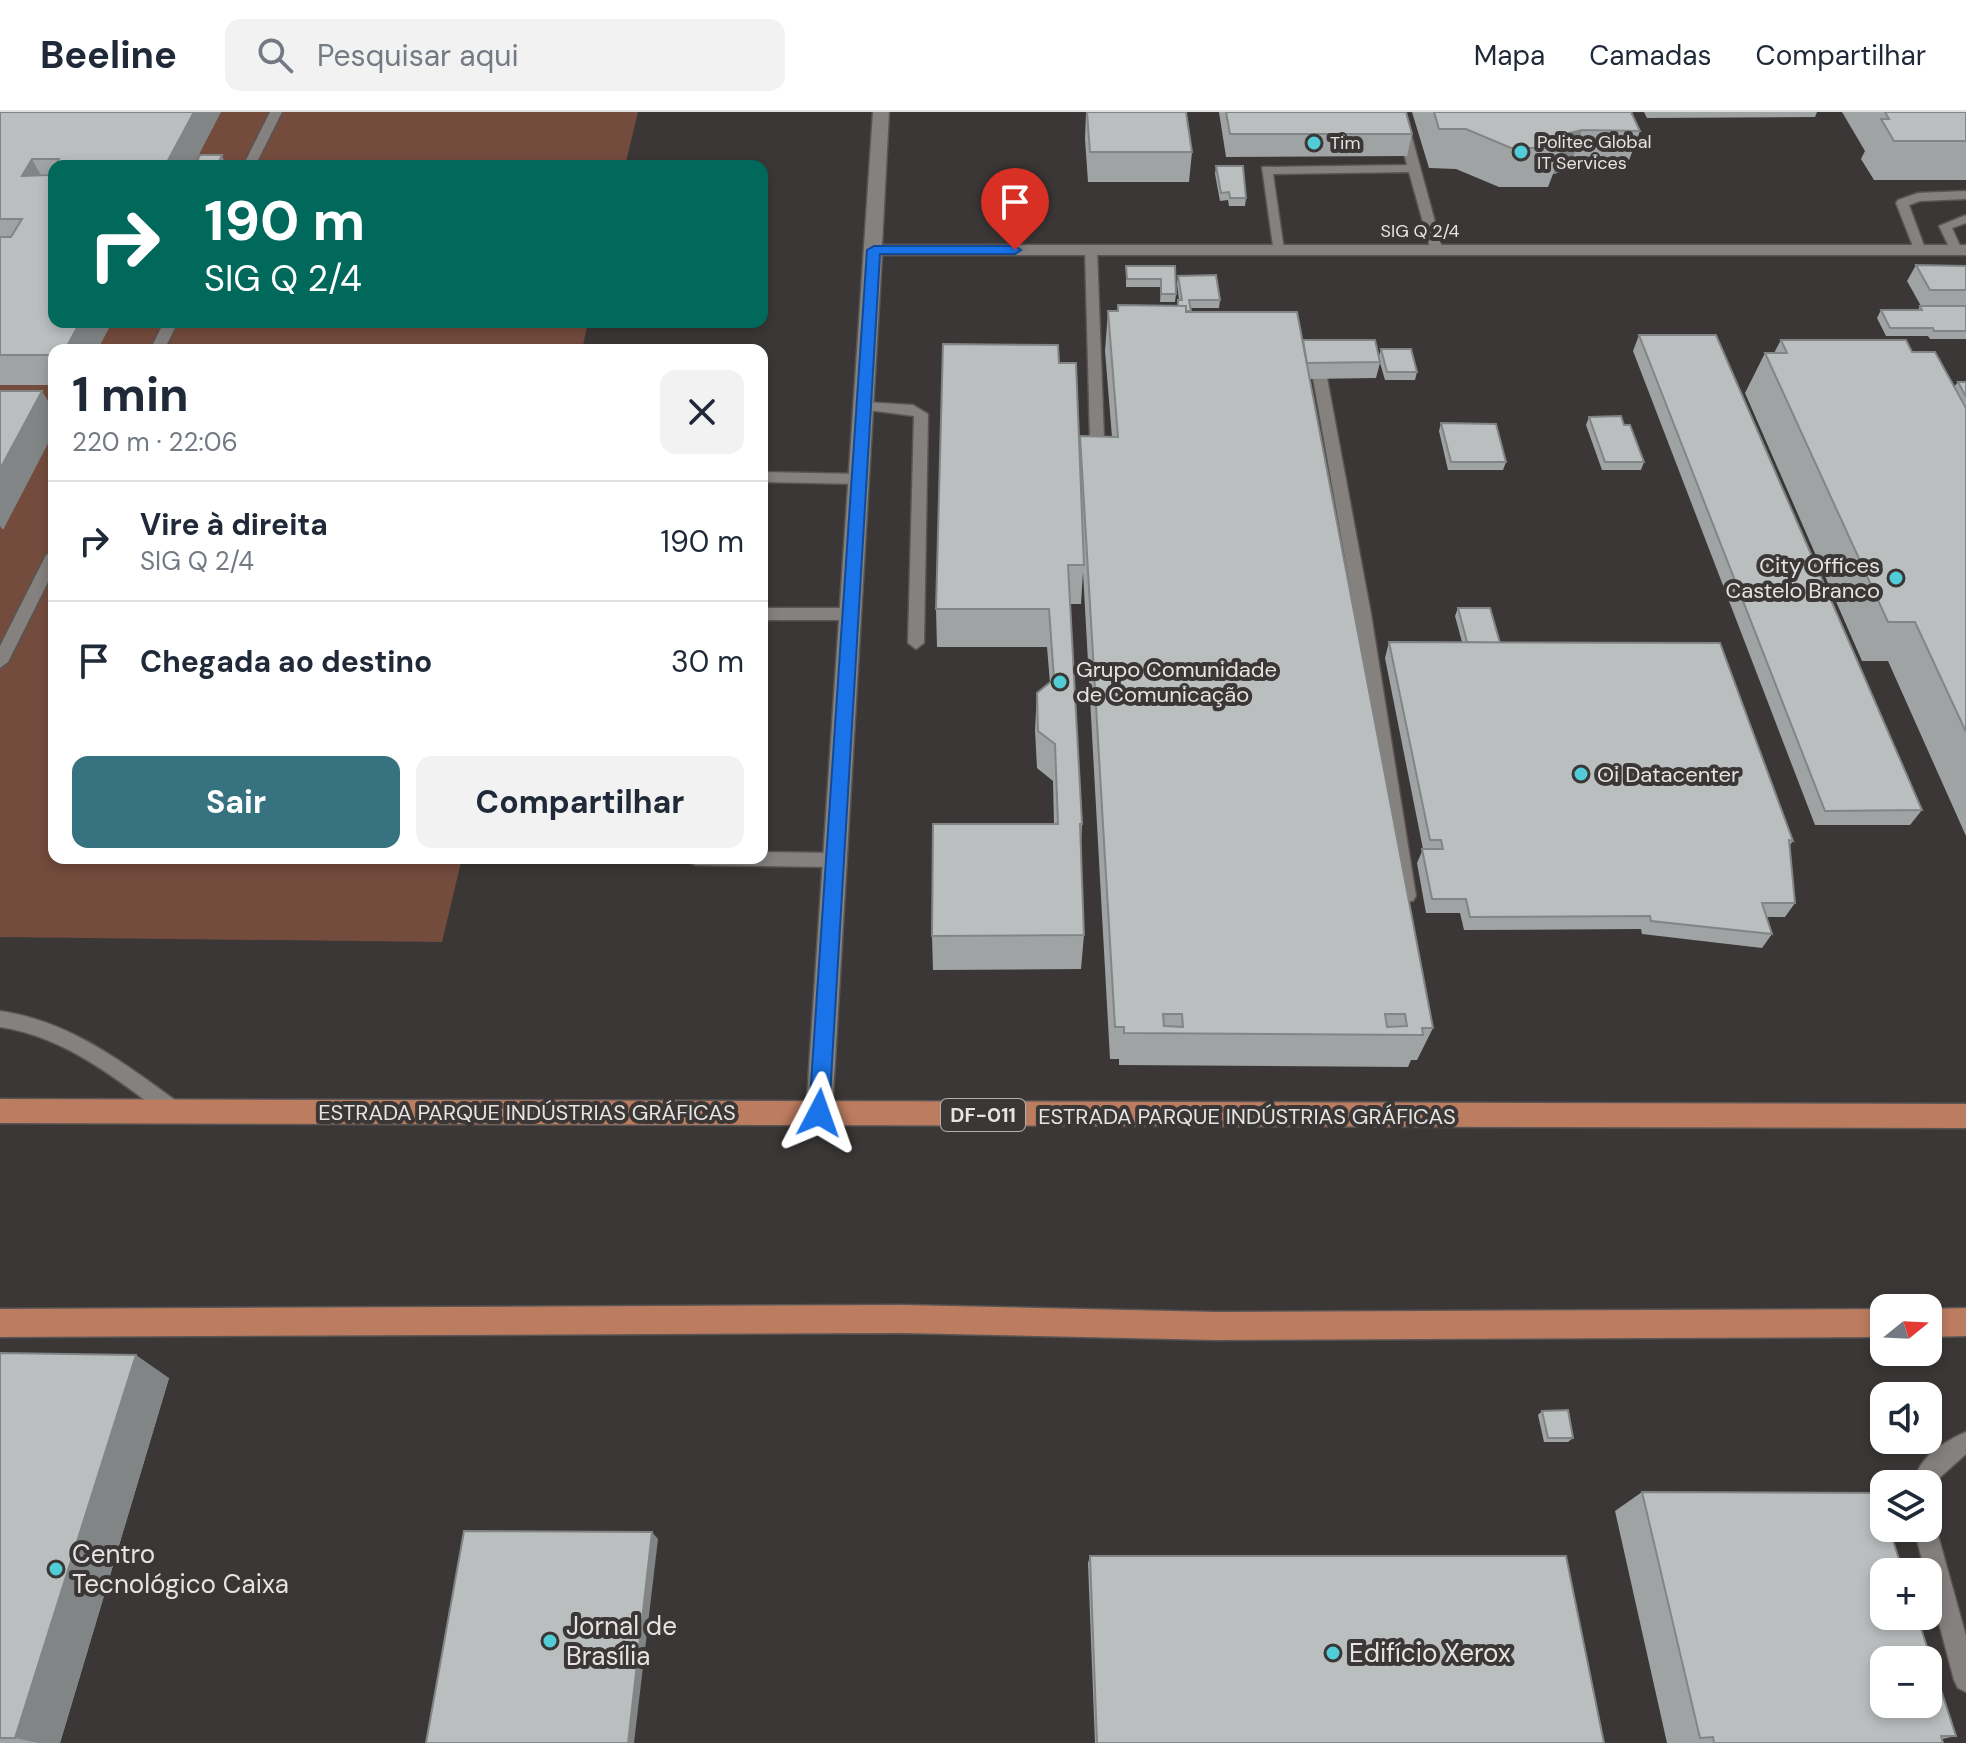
<!DOCTYPE html>
<html lang="pt">
<meta charset="utf-8">
<style>
:root{--surface:#fff;--page:#f2f2f3;--text:#1f2937;--muted:#747a83;--line:#e0e1e3;--accent:#36727f}
body{margin:0;font-family:"DM Sans",sans-serif;background:var(--page);color:var(--text);height:100vh;display:flex;flex-direction:column;font-size:30px;white-space:nowrap}
*{box-sizing:border-box;margin:0}
p{font-size:26px;color:var(--muted)}
.icon{flex:none;width:44px;height:44px;fill:none;stroke:currentColor;stroke-width:2;stroke-linecap:round;stroke-linejoin:round}
.map{position:relative;flex:1;overflow:hidden}
.details{position:absolute;left:48px;top:232px;width:720px;height:520px;display:flex;flex-direction:column;background:var(--surface);border-radius:16px;box-shadow:0 4px 12px #0003}
.details>*{flex:none}
.top-card{position:absolute;left:48px;top:48px;width:720px;height:168px;border-radius:16px;box-shadow:0 4px 12px #0003;background:#00695c;color:#fff;overflow:hidden}
.needle{width:52px;rotate:72deg}
.fabs{position:absolute;left:1870px;top:1182px;display:grid;gap:16px}
.fabs a{display:grid;place-items:center;width:72px;height:72px;border-radius:16px;background:var(--surface);box-shadow:0 4px 12px #0003;font-size:40px}
.pin{position:absolute;display:grid;place-items:center;width:68px;height:68px;color:#fff;margin:-82px -34px;border-radius:50% 50% 50% 0;rotate:-45deg;box-shadow:0 0 8px #0007}
.pin .icon{rotate:45deg}
.me{position:absolute;width:88px;margin:-44px;rotate:4deg;stroke-linejoin:round;filter:drop-shadow(0 0 6px #0008)}
.turn{display:flex;align-items:center;gap:28px;height:168px;padding:0 24px;font-size:36px}
.turn .icon{width:104px;height:104px;stroke-width:2.5}
.turn b{display:block;font-size:56px;line-height:68px}
.round{display:grid;place-items:center;flex:none;width:84px;height:84px;border-radius:16px;background:var(--page)}
.head{display:flex;align-items:center;justify-content:space-between;height:136px;padding:0 24px}
h1{font-size:48px;font-weight:700;line-height:60px}
.action{display:flex;gap:16px;margin-top:auto;padding:16px 24px}
.action a{flex:1;height:92px;border-radius:16px;background:var(--accent);color:#fff;font-size:32px;font-weight:700;line-height:92px;text-align:center}
.action a+a{background:var(--page);color:var(--text)}
ul{padding:0;list-style:none}
li{display:flex;align-items:center;gap:24px;height:120px;padding:0 24px;border-top:2px solid var(--line)}
li div{flex:1}
li b{display:block;font-size:30px}
li em{font-style:normal}
header{display:flex;align-items:center;gap:48px;box-sizing:border-box;height:112px;padding:0 40px;background:var(--surface);border-bottom:2px solid var(--line)}
header strong{font-size:38px}
nav{display:flex;gap:44px;margin-inline-start:auto;font-size:28px}
.search{width:560px;height:72px;background:var(--page);display:flex;align-items:center;gap:20px;box-sizing:border-box;padding:0 28px;border-radius:16px;color:var(--muted);font-size:30px}
.map>svg:first-child{display:block}
.green{fill:#734c3d}
.lines{fill:none;stroke-linecap:round;stroke-linejoin:round}
.lane-casing{stroke:#585554;stroke-width:3}
.secondary-casing{stroke:#585554;stroke-width:3}
.primary-casing{stroke:#585554;stroke-width:3}
.lane{fill:#85817f;fill-rule:evenodd}
.secondary{fill:#85817f;fill-rule:evenodd}
.primary{fill:#bc7c60;fill-rule:evenodd}
.wall{fill:#a0a3a4}
.shaded-wall{fill:#828586}
.building{fill:#babebf;stroke:#828586;stroke-width:2;fill-rule:evenodd}
.route{fill:#1a73e8;stroke:#114b97;stroke-width:2}
.poi-dot{fill:#52ccd6;stroke:#3a3736;stroke-width:3}
.labels{text-anchor:middle;dominant-baseline:central;stroke-width:8;stroke-linejoin:round;paint-order:stroke}
.far-poi-label{font-size:18px;fill:#e6e4e3;stroke:#3a3736;text-anchor:start}
.far-street-label{font-size:18px;fill:#e6e4e3;stroke:#3a3736}
.shield{fill:#3a3736;stroke:#b2b0af;stroke-width:2}
.shield-label{font-size:20px;font-weight:bold;fill:#e6e4e3}
.poi-label{font-size:22px;fill:#e6e4e3;stroke:#3a3736;text-anchor:start}
.street-label{font-size:22px;fill:#e6e4e3;stroke:#3a3736}
.near-poi-label{font-size:26px;fill:#e6e4e3;stroke:#3a3736;text-anchor:start}
</style>
<header>
<strong>Beeline</strong>
<div class="search"><svg class="icon" aria-label="search" viewBox="0 0 24 24"><circle cx="10" cy="10" r="6"/><path d="M15 15l6 6"/></svg>Pesquisar aqui</div>
<nav><a>Mapa</a><a>Camadas</a><a>Compartilhar</a></nav>
</header>
<div class="map">
<svg width="1966" height="1631" viewBox="0 0 1966 1631">
<rect width="100%" height="100%" fill="#3a3736"/>
<polygon class="green" points="0,0 638,0 625,54 54,54 54,210 588,210 582,238 54,238 54,746 462,746 442,830 0,825"/>
<g class="lines">
<g class="lane-casing">
<g id="lane">
<polygon points="270,0 282,0 255,54 243,54"/>
<polygon points="1393,0 1405,0 1443,139 1441,142 1431,139 1409,60 1273,62 1284,138 1274,141 1262,55 1407,53"/>
<polygon points="1966,79 1966,87 1920,89 1909,93 1926,139 1916,142 1896,91 1898,88 1918,81"/>
<polygon points="1966,103 1966,111 1952,116 1962,138 1952,141 1939,114"/>
<polygon points="1091,134 1097,138 1104,327 1097,332 1090,327 1085,138"/>
<polygon points="164,210 178,210 164,238 150,238"/>
<polygon points="1320,262 1327,266 1371,502 1416,784 1413,789 1401,789 1398,784 1355,502 1313,266"/>
<polygon points="865,290 913,293 928,302 924,531 916,537 908,531 914,304 860,297 860,291"/>
<polygon points="762,360 859,362 866,367 859,372 762,370"/>
<polygon points="54,438 54,458 8,550 0,556 0,534 46,443"/>
<polygon points="762,496 850,496 858,502 850,508 762,508"/>
<polygon points="762,740 834,741 840,743 843,748 840,753 834,755 696,753 690,751 687,746 762,746"/>
<path d="M0,899C71,909 125,952 182,993L185,999L182,1005L175,1008L168,1005C116,967 66,925 0,915Z"/>
<path d="M1966,1320V1342L1937,1368L1934,1380L1928,1382V1372H1915C1915,1347 1945,1329 1966,1320Z"/>
<polygon points="1928,1406 1933,1408 1936,1416 1966,1524 1966,1580 1958,1576 1954,1568 1928,1470 1928,1460 1925,1460 1914,1416 1928,1416"/>
</g>
</g>
<g class="secondary-casing">
<polygon id="secondary" points="873,0 889,0 882,133 1966,133 1966,143 882,143 832,1001 828,1009 819,1013 810,1009 806,1001"/>
</g>
<g class="primary-casing">
<g id="primary">
<polygon points="0,987 1966,992 1966,1016 0,1011"/>
<polygon points="903,1193 1216,1200 1884,1197 1884,1225 1216,1228 903,1221 0,1225 0,1197"/>
<polygon points="1966,1196 1966,1224 1928,1225 1928,1197"/>
</g>
</g>
<use href="#lane" class="lane"/>
<use href="#secondary" class="secondary"/>
<use href="#primary" class="primary"/>
</g>
<g class="wall">
<polygon points="0,0 221,0 54,210 112,210 97,238 54,238 54,273 0,273"/>
<polygon points="1073,0 1200,0 1186,0 1192,40 1189,70 1088,70 1085,27 1086,0"/>
<polygon points="1219,0 1406,0 1412,22 1407,44 1226,45"/>
<polygon points="1412,0 1632,0 1640,19 1625,59 1569,58 1553,62 1548,75 1499,75 1456,57 1429,56"/>
<polygon points="1644,0 1817,0 1815,5 1647,6"/>
<polygon points="1842,0 1966,0 1966,68 1874,68 1861,47 1865,39"/>
<polygon points="1216,54 1246,86 1245,94 1229,94 1228,88 1220,89 1215,62"/>
<polygon points="1916,153 1966,154 1966,194 1921,194 1907,169"/>
<polygon points="1126,154 1175,154 1176,182 1175,190 1160,190 1161,175 1126,175"/>
<polygon points="1178,164 1220,188 1219,196 1190,196 1191,200 1303,228 1379,244 1381,237 1417,260 1415,268 1385,268 1380,251 1376,266 1310,267 1433,916 1417,948 1411,948 1408,955 1119,953 1119,947 1110,947 1083,460 1081,492 1070,492 1082,712 1081,732 1084,823 1081,857 933,858 932,824 1054,712 1053,669 1037,656 1035,618 1037,581 1050,571 1047,535 937,535 936,497 1059,251 1080,340 1080,324 1112,325 1105,239 1108,199 1117,199 1118,193 1177,194 1178,188 1179,188 1177,172"/>
<polygon points="1920,194 1966,194 1966,227 1930,227 1928,224 1886,224 1877,206 1881,198 1918,198"/>
<polygon points="1639,223 1922,698 1910,713 1815,713 1633,239"/>
<polygon points="1781,228 1912,240 1954,275 1958,270 1966,270 1966,724 1888,549 1862,549 1745,281 1765,241 1774,241"/>
<polygon points="1589,305 1624,313 1644,350 1641,358 1602,358 1586,313"/>
<polygon points="1441,311 1506,350 1503,358 1448,358 1439,319"/>
<polygon points="1458,496 1500,531 1793,729 1790,733 1795,791 1785,805 1767,805 1772,822 1762,836 1642,822 1641,817 1464,818 1460,801 1426,801 1417,751 1423,737 1385,546 1389,530 1462,530 1455,504"/>
<polygon points="0,1241 169,1266 60,1631 0,1631"/>
<polygon points="1542,1299 1573,1326 1568,1330 1544,1330 1538,1303"/>
<polygon points="1642,1380 1956,1624 1942,1627 1943,1631 1667,1631 1615,1399"/>
<polygon points="1090,1444 1604,1631 1095,1631 1088,1451"/>
</g>
<g class="shaded-wall">
<polygon points="194,0 221,0 193,54 165,54"/>
<polygon points="1582,18 1569,58 1553,62 1561,36 1556,24"/>
<polygon points="222,43 225,51 224,54 217,54"/>
<polygon points="32,47 48,76 22,64"/>
<polygon points="80,210 112,210 97,238 65,238"/>
<polygon points="42,279 54,299 54,320 3,418 0,414 0,357"/>
<polygon points="762,349 765,367 762,390"/>
<polygon points="136,1243 169,1266 60,1631 38,1631 15,1626"/>
<polygon points="652,1420 658,1427 634,1631 628,1631"/>
</g>
<g class="building">
<polygon points="0,0 194,0 165,54 55,54 59,47 32,47 22,64 49,63 54,55 54,210 80,210 65,238 54,238 54,243 0,243 0,125 11,125 22,107 0,107"/>
<polygon points="1087,0 1186,0 1192,40 1090,40"/>
<polygon points="1226,0 1406,0 1412,22 1230,22"/>
<polygon points="1434,0 1631,0 1640,19 1582,18 1556,24 1561,36 1511,36 1466,17 1439,17"/>
<polygon points="1885,0 1966,0 1966,29 1894,29 1881,7 1889,7"/>
<polygon points="200,43 222,43 217,54 195,54"/>
<polygon points="1216,54 1243,54 1246,86 1230,86 1229,80 1221,81"/>
<polygon points="1916,153 1966,154 1966,178 1930,178"/>
<polygon points="1126,154 1175,154 1176,182 1161,182 1161,167 1127,167"/>
<polygon points="1216,163 1220,188 1189,188 1191,199 1186,199 1186,194 1178,194 1178,188 1182,188 1178,164"/>
<path d="M1118,193L1186,194V200H1297L1433,916H1422L1423,923L1124,921V915H1115L1080,324L1118,325L1108,199H1118ZM1163,902H1182L1183,915L1164,914ZM1385,902H1405L1407,914L1387,915Z"/>
<polygon points="1920,194 1966,194 1966,219 1934,219 1933,216 1890,216 1881,198 1922,198"/>
<polygon points="1639,223 1716,223 1922,698 1825,699"/>
<polygon points="1303,228 1375,228 1380,250 1307,251"/>
<polygon points="1781,228 1906,228 1912,240 1935,240 1966,296 1966,620 1915,510 1888,510 1765,241 1787,241"/>
<polygon points="943,232 1058,233 1059,251 1076,251 1084,453 1068,453 1082,712 1080,712 1084,823 932,824 933,712 1058,712 1055,632 1038,619 1037,581 1054,567 1049,497 936,497"/>
<polygon points="1381,237 1411,237 1417,260 1387,260"/>
<polygon points="1958,270 1966,270 1966,285"/>
<polygon points="0,279 42,279 0,357"/>
<polygon points="1621,304 1624,313 1630,313 1644,350 1605,350 1589,305"/>
<polygon points="1441,311 1496,312 1506,350 1451,350"/>
<polygon points="1458,496 1490,496 1500,531 1467,530"/>
<polygon points="1389,530 1720,531 1793,729 1789,728 1795,791 1762,791 1772,822 1651,809 1650,804 1470,805 1466,787 1432,787 1422,737 1443,737 1441,728 1430,728"/>
<polygon points="0,1241 136,1243 15,1626 0,1626"/>
<polygon points="1568,1298 1573,1326 1548,1326 1542,1299"/>
<path d="M1642,1380L1878,1381L1884,1399V1416H1889L1903,1460H1884V1504H1917L1956,1624H1941L1943,1631H1714L1713,1625L1700,1626ZM1884,1548H1928V1592H1884Z"/>
<polygon points="464,1419 652,1420 628,1631 426,1631"/>
<polygon points="1090,1444 1566,1444 1604,1631 1097,1631"/>
</g>
<polygon class="route" points="874,134 1015,134 1021,138 1015,142 880,142 829,1001 826,1007 819,1010 812,1007 809,1001 867,138"/>
<g class="poi-dot">
<circle cx="1314" cy="31" r="8"/>
<circle cx="1521" cy="40" r="8"/>
<circle cx="1896" cy="466" r="8"/>
<circle cx="1060" cy="570" r="8"/>
<circle cx="1581" cy="662" r="8"/>
<circle cx="56" cy="1457" r="8"/>
<circle cx="550" cy="1529" r="8"/>
<circle cx="1333" cy="1541" r="8"/>
</g>
<g class="labels">
<g class="far-poi-label">
<text x="1537" y="30">Politec Global<tspan x="1537" dy="21">IT Services</tspan></text>
<text x="1330" y="31">Tim</text>
</g>
<g class="far-street-label">
<text x="1420" y="119">SIG Q 2/4</text>
</g>
<rect class="shield" x="941" y="987" width="84" height="32" rx="6"/>
<g class="shield-label">
<text x="983" y="1003">DF-011</text>
</g>
<g class="poi-label">
<text x="1880" y="453" text-anchor="end">City Offices<tspan x="1880" dy="25">Castelo Branco</tspan></text>
<text x="1076" y="557">Grupo Comunidade<tspan x="1076" dy="25">de Comunicação</tspan></text>
<text x="1597" y="662">Oi Datacenter</text>
</g>
<g class="street-label">
<text x="527" y="1000">ESTRADA PARQUE INDÚSTRIAS GRÁFICAS</text>
<text x="1247" y="1004">ESTRADA PARQUE INDÚSTRIAS GRÁFICAS</text>
</g>
<g class="near-poi-label">
<text x="72" y="1442">Centro<tspan x="72" dy="30">Tecnológico Caixa</tspan></text>
<text x="566" y="1514">Jornal de<tspan x="566" dy="30">Brasília</tspan></text>
<text x="1349" y="1541">Edifício Xerox</text>
</g>
</g>
</svg>
<div class="fabs">
<a><svg class="needle" viewBox="-14 -14 28 28"><path d="M0-13l5 13h-10z" fill="#e53935"/><path d="M0 13l5-13h-10z" fill="#747a83"/></svg></a>
<a><svg class="icon" aria-label="sound" viewBox="0 0 24 24"><path d="M4 9h4l5-4v14l-5-4H4zM17 9q2 3 0 6"/></svg></a>
<a><svg class="icon" aria-label="layers" viewBox="0 0 24 24"><path d="M12 4l9 5-9 5-9-5zM3 14l9 5 9-5"/></svg></a>
<a>+</a>
<a>−</a>
</div>
<div class="pin" style="left:1015px;top:138px;background:#d93025"><svg class="icon" aria-label="arrive" viewBox="0 0 24 24"><path d="M6 21V4h12l-3 4 3 4H6"/></svg></div>
<svg class="me" style="left:819px;top:1001px" viewBox="-20 -20 40 40"><path d="M0-17L14 15 0 8-14 15z" fill="#1a73e8" stroke="#fff" stroke-width="4"/></svg>
<div class="top-card">
<div class="turn"><svg class="icon" aria-label="right" viewBox="0 0 24 24"><path d="M7 20v-9h11M14 6l5 5-5 5"/></svg><div><b>190 m</b>SIG Q 2/4</div></div>
</div>
<section class="details">
<div class="head"><div><h1>1 min</h1><p>220 m · 22:06</p></div><a class="round"><svg class="icon" aria-label="close" viewBox="0 0 24 24"><path d="M6 6l12 12M18 6L6 18"/></svg></a></div>
<ul>
<li><svg class="icon" aria-label="right" viewBox="0 0 24 24"><path d="M7 20v-9h11M14 6l5 5-5 5"/></svg><div><b>Vire à direita</b><p>SIG Q 2/4</p></div><em>190 m</em></li>
<li><svg class="icon" aria-label="arrive" viewBox="0 0 24 24"><path d="M6 21V4h12l-3 4 3 4H6"/></svg><div><b>Chegada ao destino</b></div><em>30 m</em></li>
</ul>
<div class="action"><a>Sair</a><a>Compartilhar</a></div>
</section>
</div>
